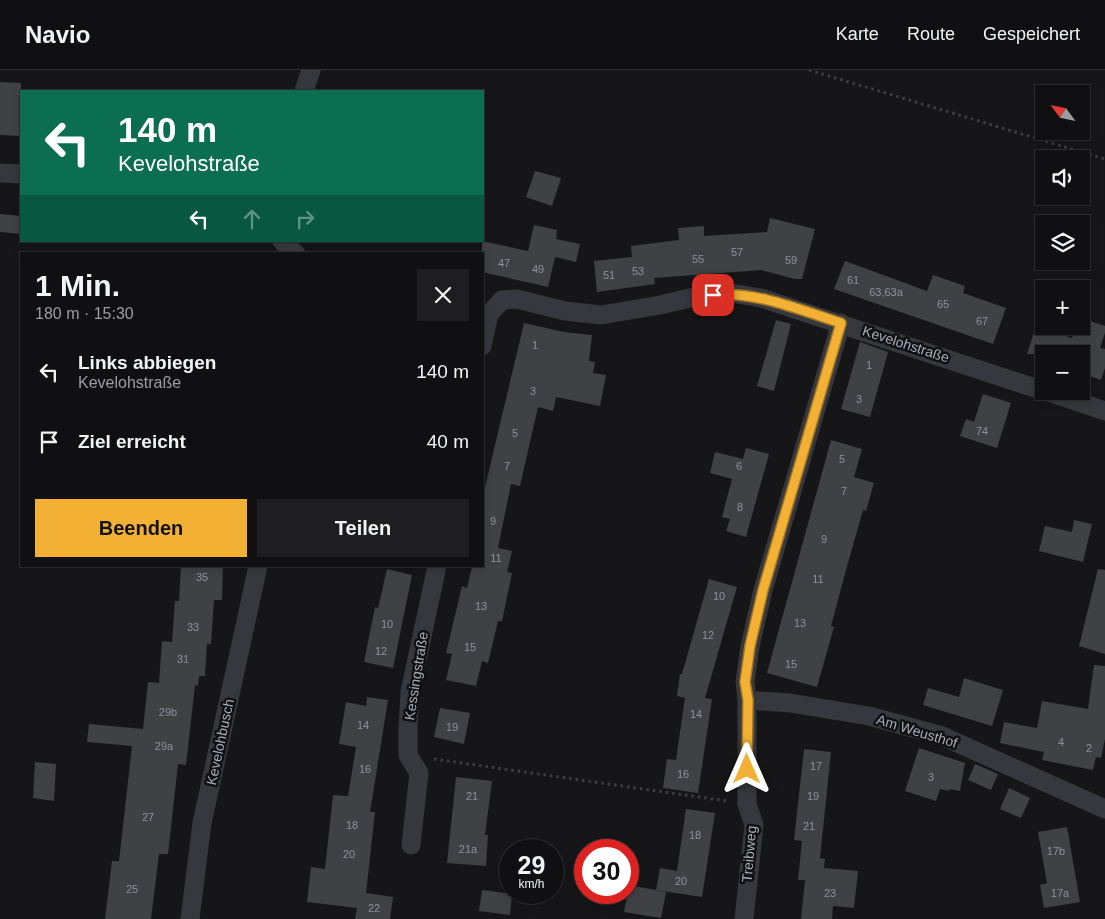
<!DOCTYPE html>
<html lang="de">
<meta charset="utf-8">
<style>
:root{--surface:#101012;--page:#1e1e20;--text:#f1f3f6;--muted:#9c9d9f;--line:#303032;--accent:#f2b134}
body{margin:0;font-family:Arial,sans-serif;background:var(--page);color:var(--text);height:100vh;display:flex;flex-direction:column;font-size:19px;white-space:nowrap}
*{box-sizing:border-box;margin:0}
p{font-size:16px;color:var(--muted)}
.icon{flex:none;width:28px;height:28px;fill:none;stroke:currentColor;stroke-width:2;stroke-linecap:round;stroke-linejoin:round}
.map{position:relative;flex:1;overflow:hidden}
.drawer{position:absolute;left:20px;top:182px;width:464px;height:315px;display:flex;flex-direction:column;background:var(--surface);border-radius:0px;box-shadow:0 2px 8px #0003,0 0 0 1px var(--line)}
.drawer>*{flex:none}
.banner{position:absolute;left:20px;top:20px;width:464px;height:152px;border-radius:0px;box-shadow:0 2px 8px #0003,0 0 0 1px var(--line);background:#0b6e4f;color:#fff;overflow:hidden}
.needle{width:32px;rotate:303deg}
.tools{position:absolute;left:1035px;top:15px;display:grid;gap:10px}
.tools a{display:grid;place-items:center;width:55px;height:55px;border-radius:0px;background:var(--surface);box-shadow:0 2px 8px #0003,0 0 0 1px var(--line);font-size:25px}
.speed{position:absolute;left:499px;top:769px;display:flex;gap:10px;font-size:25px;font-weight:700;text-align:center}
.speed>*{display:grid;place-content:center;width:65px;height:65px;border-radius:50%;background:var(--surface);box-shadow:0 2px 8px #0003,0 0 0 1px var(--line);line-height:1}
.speed small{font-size:12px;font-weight:400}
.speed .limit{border:8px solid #d22;background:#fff;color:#111}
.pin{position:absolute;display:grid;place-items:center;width:42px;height:42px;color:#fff;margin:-21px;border-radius:10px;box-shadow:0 2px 8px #0006}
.me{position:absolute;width:55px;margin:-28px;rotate:0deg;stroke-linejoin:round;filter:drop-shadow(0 0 4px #0008)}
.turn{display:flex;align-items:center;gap:18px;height:105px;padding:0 15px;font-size:22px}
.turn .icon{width:65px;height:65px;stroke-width:2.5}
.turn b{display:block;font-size:35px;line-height:42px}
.lanes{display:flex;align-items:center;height:48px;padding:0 15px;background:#0003;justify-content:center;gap:25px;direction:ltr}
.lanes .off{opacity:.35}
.round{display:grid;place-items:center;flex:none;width:52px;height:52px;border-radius:0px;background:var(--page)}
.headline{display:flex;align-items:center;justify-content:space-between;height:85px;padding:0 15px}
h1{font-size:30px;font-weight:700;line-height:38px}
.action{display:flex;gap:10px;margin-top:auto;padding:10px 15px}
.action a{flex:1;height:58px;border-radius:0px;background:var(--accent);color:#111;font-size:20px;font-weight:700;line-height:58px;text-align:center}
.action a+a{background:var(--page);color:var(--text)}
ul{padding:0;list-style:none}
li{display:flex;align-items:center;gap:15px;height:70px;padding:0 15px}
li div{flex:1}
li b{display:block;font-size:19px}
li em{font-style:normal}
header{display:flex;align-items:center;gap:30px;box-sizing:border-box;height:70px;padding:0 25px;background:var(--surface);border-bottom:1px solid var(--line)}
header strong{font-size:24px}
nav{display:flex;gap:28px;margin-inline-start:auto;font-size:18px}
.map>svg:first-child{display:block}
.building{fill:#404145}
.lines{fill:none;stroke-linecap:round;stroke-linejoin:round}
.path{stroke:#3d3f44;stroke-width:3;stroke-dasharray:2.5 4;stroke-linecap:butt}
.street{stroke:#37383d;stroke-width:19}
.route-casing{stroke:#9d7322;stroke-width:12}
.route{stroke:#f2b134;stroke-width:9}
.labels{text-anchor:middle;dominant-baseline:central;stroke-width:5;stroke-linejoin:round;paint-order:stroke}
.number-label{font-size:11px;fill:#8e929b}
.street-label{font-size:14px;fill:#a8adb8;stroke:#111113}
</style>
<header>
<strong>Navio</strong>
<nav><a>Karte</a><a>Route</a><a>Gespeichert</a></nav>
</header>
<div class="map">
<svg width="1105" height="849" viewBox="0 0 1105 849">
<rect width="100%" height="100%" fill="#161618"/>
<g class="building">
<polygon points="0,12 21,13 21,66 0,65"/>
<polygon points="535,101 561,108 552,136 526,127"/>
<polygon points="0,144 21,146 21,164 0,162"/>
<polygon points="770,148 815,159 802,209 795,209 761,200 654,208 655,214 597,222 594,191 632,187 631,176 679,170 678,158 704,156 704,166 767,162"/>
<polygon points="534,155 557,160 556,169 580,174 576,192 555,187 548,217 482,202 482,171 528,181"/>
<polygon points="845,191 927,221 933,205 965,216 963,223 1006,238 993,274 834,219"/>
<polygon points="1081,248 1105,256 1105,263 1100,278 1105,279 1105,298 1101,310 1090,306 1085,322 1081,321 1081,284 1027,284 1036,256 1072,268 1076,256 1081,256"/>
<polygon points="776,250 791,254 774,321 757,316"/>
<polygon points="524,253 564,262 592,265 589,291 595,292 593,303 606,305 600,336 556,327 553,341 538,337 520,416 511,414 498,478 512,481 507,502 512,503 502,551 498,551 488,593 482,591 476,616 446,610 452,584 446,583 462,516 467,518 472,496 482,496 482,430"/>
<polygon points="860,272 888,282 870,347 841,339"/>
<polygon points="983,324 1011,333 997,378 960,366 966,349 974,352"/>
<polygon points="831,370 862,379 854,407 874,413 866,441 863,440 846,500 831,556 834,557 817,617 767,603"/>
<polygon points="746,378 769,384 746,467 726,461 730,449 722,447 732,409 710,403 715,382 743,389"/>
<polygon points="1074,450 1092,454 1083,492 1039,481 1045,456 1072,462"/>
<polygon points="181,496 223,496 222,530 214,530 211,574 207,574 205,606 199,606 198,616 195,615 186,695 178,694 168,784 159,784 151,849 105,849 112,791 119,791 132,676 87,672 89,654 143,659 148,612 159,613 162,571 172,572 175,531 179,531"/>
<polygon points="387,499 412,505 393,598 364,592 375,537 378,538"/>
<polygon points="1098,499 1105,500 1105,584 1079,576"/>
<polygon points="709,509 737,517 705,628 712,629 698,723 663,718 667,689 676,690 685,628 677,626 680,604 682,604"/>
<polygon points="1094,595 1105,596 1105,669 1101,688 1096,687 1093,700 1042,690 1044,682 1000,673 1004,652 1037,658 1042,631 1088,639"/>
<polygon points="964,608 1003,620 992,656 923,635 928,618 959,627"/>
<polygon points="367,627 388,630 370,742 375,742 366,823 393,827 390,849 355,849 357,838 307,832 311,797 325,799 333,725 348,726 356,677 339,674 346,632 366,636"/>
<polygon points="440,638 470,643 464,674 434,667"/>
<polygon points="919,678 965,693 960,721 950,719 949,721 940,719 936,731 905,721"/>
<polygon points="804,679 831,682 820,788 825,789 824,798 858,801 854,838 833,836 832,849 801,849 805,810 798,810 802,771 794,770"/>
<polygon points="35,692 56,694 54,731 33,728"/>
<polygon points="975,694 998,704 991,720 968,710"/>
<polygon points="456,707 492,711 485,765 488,765 486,796 447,793"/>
<polygon points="1009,718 1030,728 1021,748 1000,739"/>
<polygon points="686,739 715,743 702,827 656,820 660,798 677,801"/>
<polygon points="1067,757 1080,832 1044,838 1040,815 1047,813 1038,762"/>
<polygon points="629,815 666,822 661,848 624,842"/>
<polygon points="482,820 512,824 510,845 479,841"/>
</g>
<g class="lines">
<g class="path">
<polyline points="809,0 1105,89"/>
<polyline points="434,689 727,731"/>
</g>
<g class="street">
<polyline points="304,21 311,0"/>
<polyline points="0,103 21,104"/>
<polyline points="282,171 296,184"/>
<polyline points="482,276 489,244 502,230 517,229 565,241 601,245 660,235 694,227 731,223 761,228 1044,321"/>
<polyline points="1046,321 1105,341"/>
<polyline points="747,630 790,633 869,646 942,666 1105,739"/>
<polyline points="411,775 419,703 408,685 408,659 410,622 437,496"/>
<polyline points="190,849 202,753 258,496"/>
<polyline points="744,849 754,755 747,734 747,630 745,612 750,576 763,520 841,253"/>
</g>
</g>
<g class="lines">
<g class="route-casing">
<path id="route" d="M713,225C757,221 800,240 841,253L763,520L750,576L745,612L748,630L747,699"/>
</g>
<use href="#route" class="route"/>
</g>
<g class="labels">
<g class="number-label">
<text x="737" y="182">57</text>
<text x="698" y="189">55</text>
<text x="791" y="190">59</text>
<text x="504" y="193">47</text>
<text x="538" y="199">49</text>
<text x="638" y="201">53</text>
<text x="609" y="205">51</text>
<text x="853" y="210">61</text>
<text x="886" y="222">63,63a</text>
<text x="943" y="234">65</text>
<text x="982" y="251">67</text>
<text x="535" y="275">1</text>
<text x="869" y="295">1</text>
<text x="533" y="321">3</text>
<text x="859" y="329">3</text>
<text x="982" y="361">74</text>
<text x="515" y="363">5</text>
<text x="842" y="389">5</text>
<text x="507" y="396">7</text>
<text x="739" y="396">6</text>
<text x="844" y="421">7</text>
<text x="740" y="437">8</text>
<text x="493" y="451">9</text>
<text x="824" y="469">9</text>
<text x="496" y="488">11</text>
<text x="202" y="507">35</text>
<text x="818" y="509">11</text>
<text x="719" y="526">10</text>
<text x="481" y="536">13</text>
<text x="800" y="553">13</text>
<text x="387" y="554">10</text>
<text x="193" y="557">33</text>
<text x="708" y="565">12</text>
<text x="470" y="577">15</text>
<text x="381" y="581">12</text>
<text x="183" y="589">31</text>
<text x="791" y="594">15</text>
<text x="168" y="642">29b</text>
<text x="696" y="644">14</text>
<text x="363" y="655">14</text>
<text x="452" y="657">19</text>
<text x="1061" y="672">4</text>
<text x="164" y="676">29a</text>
<text x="1089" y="678">2</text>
<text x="816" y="696">17</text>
<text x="365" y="699">16</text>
<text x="683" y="704">16</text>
<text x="931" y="707">3</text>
<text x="472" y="726">21</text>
<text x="813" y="726">19</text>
<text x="148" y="747">27</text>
<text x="352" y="755">18</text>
<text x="809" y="756">21</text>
<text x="695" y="765">18</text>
<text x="468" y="779">21a</text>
<text x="1056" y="781">17b</text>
<text x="349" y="784">20</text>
<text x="681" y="811">20</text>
<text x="132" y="819">25</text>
<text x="830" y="823">23</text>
<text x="1060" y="823">17a</text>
<text x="374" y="838">22</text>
</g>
<g class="street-label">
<text transform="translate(906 274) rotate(18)">Kevelohstraße</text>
<text transform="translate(416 606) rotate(-81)">Kessingstraße</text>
<text transform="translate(917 661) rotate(17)">Am Weusthof</text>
<text transform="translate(220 672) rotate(-78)">Kevelohbusch</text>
<text transform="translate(749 784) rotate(-85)">Treibweg</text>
</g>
</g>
</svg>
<div class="tools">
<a><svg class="needle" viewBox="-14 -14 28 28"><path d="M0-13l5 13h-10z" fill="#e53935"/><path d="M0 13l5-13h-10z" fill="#9c9d9f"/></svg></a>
<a><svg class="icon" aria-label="sound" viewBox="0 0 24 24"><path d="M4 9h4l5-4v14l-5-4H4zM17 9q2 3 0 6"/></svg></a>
<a><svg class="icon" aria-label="layers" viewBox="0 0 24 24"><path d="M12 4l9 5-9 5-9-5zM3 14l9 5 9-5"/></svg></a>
<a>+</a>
<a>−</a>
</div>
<div class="speed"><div>29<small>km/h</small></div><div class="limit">30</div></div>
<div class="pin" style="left:713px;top:225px;background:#d93025"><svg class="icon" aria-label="arrive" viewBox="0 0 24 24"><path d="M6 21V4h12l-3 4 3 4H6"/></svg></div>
<svg class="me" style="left:747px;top:699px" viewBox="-20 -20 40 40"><path d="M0-17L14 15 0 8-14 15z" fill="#f2b134" stroke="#fff" stroke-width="4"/></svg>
<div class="banner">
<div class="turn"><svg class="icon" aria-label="left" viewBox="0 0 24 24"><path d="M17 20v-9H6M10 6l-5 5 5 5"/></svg><div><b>140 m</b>Kevelohstraße</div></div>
<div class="lanes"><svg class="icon" aria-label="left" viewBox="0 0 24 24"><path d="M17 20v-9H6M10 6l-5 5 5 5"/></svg><svg class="icon off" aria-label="ahead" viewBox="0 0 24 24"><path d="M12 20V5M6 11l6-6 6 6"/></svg><svg class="icon off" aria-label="right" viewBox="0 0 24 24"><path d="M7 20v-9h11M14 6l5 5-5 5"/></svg></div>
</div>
<section class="drawer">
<div class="headline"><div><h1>1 Min.</h1><p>180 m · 15:30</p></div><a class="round"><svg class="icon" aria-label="close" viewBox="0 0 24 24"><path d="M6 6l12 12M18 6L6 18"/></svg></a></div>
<ul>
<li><svg class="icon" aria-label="left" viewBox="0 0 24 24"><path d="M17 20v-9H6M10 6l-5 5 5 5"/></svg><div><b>Links abbiegen</b><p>Kevelohstraße</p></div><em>140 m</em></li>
<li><svg class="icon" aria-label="arrive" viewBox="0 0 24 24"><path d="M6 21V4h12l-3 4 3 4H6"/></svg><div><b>Ziel erreicht</b></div><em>40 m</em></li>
</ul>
<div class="action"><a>Beenden</a><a>Teilen</a></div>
</section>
</div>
